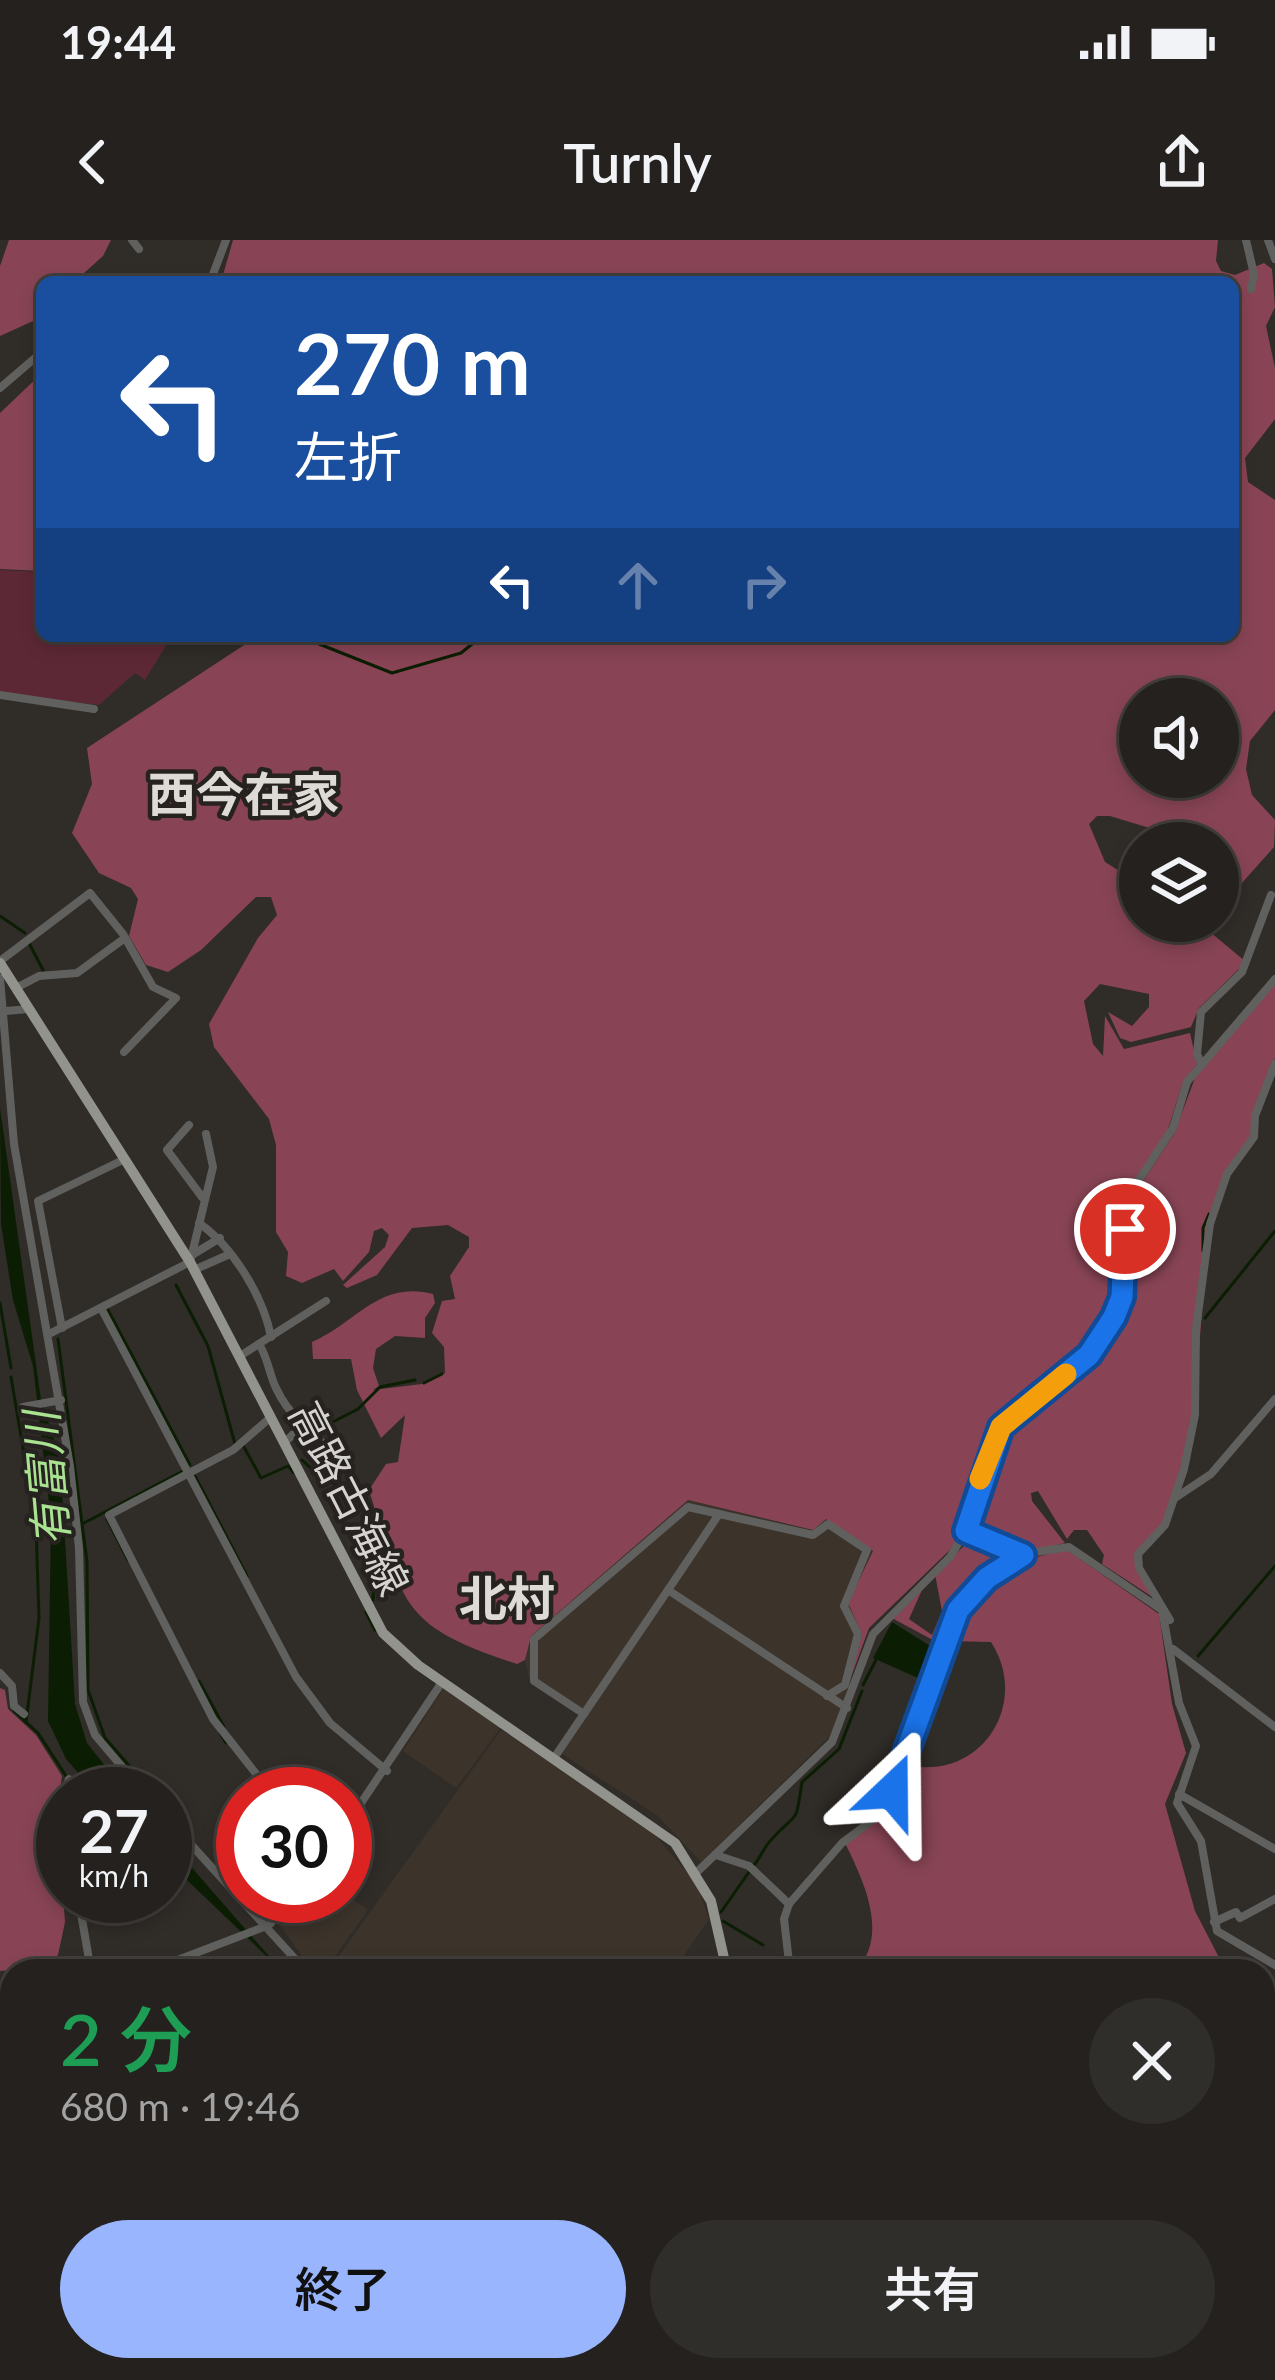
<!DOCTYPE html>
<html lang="ja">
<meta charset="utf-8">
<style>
:root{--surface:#24211e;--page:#302e2b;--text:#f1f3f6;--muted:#a3a3a4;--line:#413e3c;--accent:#99b5fd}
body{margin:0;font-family:Lato,"Noto Sans JP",sans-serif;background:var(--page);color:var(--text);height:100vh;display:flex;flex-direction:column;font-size:45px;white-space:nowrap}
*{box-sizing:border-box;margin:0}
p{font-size:39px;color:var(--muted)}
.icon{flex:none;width:66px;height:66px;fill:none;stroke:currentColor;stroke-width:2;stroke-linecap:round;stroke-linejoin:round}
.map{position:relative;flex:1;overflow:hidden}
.sheet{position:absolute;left:0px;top:1719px;width:1275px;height:423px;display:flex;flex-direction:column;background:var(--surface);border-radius:36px 36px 0 0;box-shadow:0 6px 18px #0003,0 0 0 3px var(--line)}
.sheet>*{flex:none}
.banner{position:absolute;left:36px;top:36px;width:1203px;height:366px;border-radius:18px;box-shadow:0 6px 18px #0003,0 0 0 3px var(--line);background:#1a4fa0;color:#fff;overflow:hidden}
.tools{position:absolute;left:1119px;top:438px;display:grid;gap:24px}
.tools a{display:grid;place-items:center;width:120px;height:120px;border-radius:50%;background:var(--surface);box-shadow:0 6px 18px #0003,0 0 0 3px var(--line);font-size:60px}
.speed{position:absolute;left:36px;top:1527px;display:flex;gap:24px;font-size:60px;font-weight:700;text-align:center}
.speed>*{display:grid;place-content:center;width:156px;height:156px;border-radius:50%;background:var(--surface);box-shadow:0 6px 18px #0003,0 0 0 3px var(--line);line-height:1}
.speed small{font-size:30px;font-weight:400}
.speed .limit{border:18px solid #d22;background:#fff;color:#111}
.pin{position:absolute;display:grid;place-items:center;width:102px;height:102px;color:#fff;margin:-51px;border:6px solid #fff;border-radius:50%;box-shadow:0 3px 12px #0007}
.me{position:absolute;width:132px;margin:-66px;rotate:23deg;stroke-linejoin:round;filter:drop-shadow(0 0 9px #0008)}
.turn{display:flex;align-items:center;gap:42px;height:252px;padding:0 60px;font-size:54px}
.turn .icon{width:156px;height:156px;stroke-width:2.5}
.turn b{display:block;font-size:84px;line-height:102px}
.lanes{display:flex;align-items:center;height:114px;padding:0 60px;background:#0003;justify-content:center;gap:60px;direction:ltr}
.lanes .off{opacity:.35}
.round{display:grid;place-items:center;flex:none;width:126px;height:126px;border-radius:63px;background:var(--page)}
.summary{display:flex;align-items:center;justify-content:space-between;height:204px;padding:0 60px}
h1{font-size:72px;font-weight:600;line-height:90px;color:#1e9e55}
.button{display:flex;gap:24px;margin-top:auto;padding:24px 60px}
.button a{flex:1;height:138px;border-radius:72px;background:var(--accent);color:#111;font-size:48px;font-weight:600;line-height:138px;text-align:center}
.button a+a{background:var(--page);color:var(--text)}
.status{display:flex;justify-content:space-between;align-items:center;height:84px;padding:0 60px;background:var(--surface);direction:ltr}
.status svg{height:33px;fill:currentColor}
header{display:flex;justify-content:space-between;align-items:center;height:156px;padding:0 60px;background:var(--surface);font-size:54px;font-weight:600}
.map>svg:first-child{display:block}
.built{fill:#3c342b}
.green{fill:#5d2836}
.forest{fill:#845;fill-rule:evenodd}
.water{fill:#0b1e03}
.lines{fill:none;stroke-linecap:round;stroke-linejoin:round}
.stream{stroke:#0b1e03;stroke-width:3}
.minor{stroke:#60605e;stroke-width:8}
.major{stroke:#93938e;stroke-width:10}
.highway{stroke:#a7a6a0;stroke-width:14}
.route-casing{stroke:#114b97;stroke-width:30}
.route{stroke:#1a73e8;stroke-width:21}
.slow{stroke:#f59e0b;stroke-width:21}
.labels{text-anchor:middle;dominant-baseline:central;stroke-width:9;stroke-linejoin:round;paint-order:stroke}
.street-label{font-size:42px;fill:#d6d4d1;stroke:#26221f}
.water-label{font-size:45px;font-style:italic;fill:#a9e290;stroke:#26221f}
.quarter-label{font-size:48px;font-weight:bold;fill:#dedad5;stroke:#26221f}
</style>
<div class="status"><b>19:44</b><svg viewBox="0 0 49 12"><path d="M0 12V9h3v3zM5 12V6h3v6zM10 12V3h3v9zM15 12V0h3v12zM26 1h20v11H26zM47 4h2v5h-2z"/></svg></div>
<header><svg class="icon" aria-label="back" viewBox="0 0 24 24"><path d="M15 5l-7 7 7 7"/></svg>Turnly<svg class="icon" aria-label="share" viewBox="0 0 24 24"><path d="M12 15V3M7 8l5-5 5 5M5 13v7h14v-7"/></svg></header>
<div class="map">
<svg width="1275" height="2140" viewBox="0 0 1275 2140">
<rect width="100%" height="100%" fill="#302c28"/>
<g class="built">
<polygon points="688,1260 812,1290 825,1278 873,1310 848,1363 862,1394 839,1481 828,1498 701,1622 657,1575 562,1514 586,1478 530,1442 525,1420 530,1396"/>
<polygon points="444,1448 501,1487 456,1548 403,1511"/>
<polygon points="501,1490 648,1587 697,1644 709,1679 673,1731 328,1731"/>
<polygon points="345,1653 368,1670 324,1731 313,1731 278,1683 299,1656"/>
</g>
<polygon class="green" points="0,330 42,332 42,396 172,396 145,440 135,433 99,465 0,453"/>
<g class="forest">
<polygon points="9,0 111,0 103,16 74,42 42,42 42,77 0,96 0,26"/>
<path d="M233,0H1218L1216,21L1221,31L1235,35L1264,23L1272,29L1275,67L1266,86L1275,128V179L1245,218L1248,242L1275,260V470L1250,501L1246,529L1252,555L1275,580L1274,607L1233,653L1218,641V603H1199L1110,576H1097L1089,584L1105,622L1140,644V681H1197L1246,722L1199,768L1191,787L1131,802L1120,798L1108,772L1132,786L1149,767V754L1100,744L1084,761L1093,804L1103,816L1105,776L1124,809L1190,793L1197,824L1183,842L1167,892L1126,959L1115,1064L1092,1104L1001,1179L955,1305L869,1388L847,1448L862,1394L848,1363L873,1311L826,1279L813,1290L688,1260L531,1396L525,1420L517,1424C396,1385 404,1362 369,1250L386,1224L398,1222L405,1175L381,1198L357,1150L351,1119H313L312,1102C356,1083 379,1040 433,1054L435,1063L425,1078V1098L395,1096L376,1109L373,1128L379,1146L373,1150L422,1144L445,1133L444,1107L432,1093L442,1061L455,1059L450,1036L469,1007V997L448,985L412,988L377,1035L347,1048L343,1045L385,1007L389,995L382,988L374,991L369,1012L343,1041L334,1029L302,1043L286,1036L288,1012L276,992V905L269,879L214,807L209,784L258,698L277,675L271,657H256L201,710L168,732L146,725L129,696L138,659L131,648L99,633L72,593L92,544L87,508L258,396H1233V42H221ZM1140,459H1218V537H1140Z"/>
<polygon points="42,133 42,331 0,329 0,173"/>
<path d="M1275,744V818L1252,898L1228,930L1209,980L1194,1175L1183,1219L1166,1279L1136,1315L1168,1377L1169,1384L1154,1358L1102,1324L1104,1315L1087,1290H1074L1067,1299L1038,1251L1031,1253L1032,1261L1065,1303C1029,1312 1009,1311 977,1294L972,1283L1001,1192L1089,1119L1118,1076L1127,1049L1136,952L1174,894L1195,838Z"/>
<polygon points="971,1299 1020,1316 971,1351 944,1406 890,1377 922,1350 909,1379 932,1395 942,1371 935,1334"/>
<path d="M1067,1310L1159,1374L1172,1464L1186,1513L1165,1564L1195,1671L1226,1731H856C890,1694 863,1640 845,1603C880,1579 883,1552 913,1526C983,1538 1030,1462 991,1402L948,1401C965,1346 1013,1319 1067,1310Z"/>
<polygon points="0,1448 5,1450 8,1469 36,1495 62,1536 57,1573 65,1682 58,1715 44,1727 0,1731"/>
<polygon points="12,1775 12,1908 0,1917 0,1779"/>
<polygon points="1263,1777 1275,1789 1275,2140 954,2140 956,2130 1263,2130"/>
</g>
<g class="water">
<polygon points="0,868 41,1160 60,1217 75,1464 87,1503 127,1554 97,1554 66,1519 48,1481 51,1280 33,1126 13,1060 1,984"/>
<polygon points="892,1382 932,1407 927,1442 873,1418"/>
<polygon points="165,1597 282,1731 165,1619"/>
</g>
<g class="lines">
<g class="stream">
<polyline points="299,396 392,433 461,413 482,396"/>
<polyline points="0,676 25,693"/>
<polyline points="28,701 43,730"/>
<polyline points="1203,1011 1203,988 1209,974"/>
<polyline points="176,1045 208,1106 235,1204"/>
<polyline points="0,1063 11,1128"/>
<polyline points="108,1070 190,1225"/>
<polyline points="1205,1078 1275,991"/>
<polyline points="58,1099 87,1322 88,1450 105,1498 154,1554"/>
<polyline points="11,1137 36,1285 39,1378 26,1482"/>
<polyline points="424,1143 442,1134"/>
<polyline points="315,1191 358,1169 380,1147 415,1140"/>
<polyline points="244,1207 261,1238 288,1226 294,1233"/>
<path d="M302,1220C333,1252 370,1248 375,1300"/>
<polyline points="195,1236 247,1336"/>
<polyline points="107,1279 128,1320"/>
<polyline points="84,1283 183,1231"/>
<polyline points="373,1360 377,1307"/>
<polyline points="366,1372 375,1390"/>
<polyline points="1198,1416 1275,1326"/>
<polyline points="199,1441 224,1487"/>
<polyline points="863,1445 877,1418"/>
<polyline points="14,1471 38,1493 66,1536"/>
<polyline points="220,1493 226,1503"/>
<polyline points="271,1547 278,1554"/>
<path d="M754,1625C761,1617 764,1607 771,1600C799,1569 795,1588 802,1542L839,1509L862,1451"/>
<polyline points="721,1672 749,1632"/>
<polyline points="723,1681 763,1705"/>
<polyline points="720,1727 721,1731"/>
<polyline points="67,1731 84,1718"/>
<polyline points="0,1740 12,1744"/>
<polyline points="0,1763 12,1761"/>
<polyline points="619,2130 634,2140"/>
<polyline points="481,2140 488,2130"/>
<polyline points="666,2140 672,2130"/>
</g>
<g class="minor">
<polyline points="132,0 139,9"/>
<polyline points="1246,0 1254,34 1251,49"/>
<polyline points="1268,0 1275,19"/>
<polyline points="210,42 226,0"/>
<polyline points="0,148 42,112"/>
<polyline points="0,455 94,469"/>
<polyline points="0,721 90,653 123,694 153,747 176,758 124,812"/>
<polyline points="0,738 14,904 70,1226 79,1308 83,1462 95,1495 145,1554"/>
<polyline points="16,748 39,736 77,733 125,698"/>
<polyline points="6,771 29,769"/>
<polyline points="1202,825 1197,814 1201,772 1242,732 1271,655"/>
<polyline points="189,885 167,910 202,957"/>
<path d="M199,983C233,1007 263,1056 271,1097"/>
<polyline points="192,1015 220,998"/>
<polyline points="194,1030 230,1014"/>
<polyline points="101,1068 296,1437 330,1483 387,1531"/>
<polyline points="62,1088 38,961 125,919"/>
<polyline points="49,1094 190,1022 213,927 206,894"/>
<path d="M259,1104C269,1120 269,1135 277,1150C292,1182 326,1204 351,1228"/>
<polyline points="240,1116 326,1061"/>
<polyline points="23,1167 61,1160"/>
<polyline points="271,1177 233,1210 109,1275 213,1479 272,1554"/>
<polyline points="285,1202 302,1186"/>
<polyline points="1175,1258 1211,1234 1275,1159"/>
<polyline points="967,1291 1003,1311 1023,1314 1069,1307 1162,1370 1179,1463 1196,1506 1177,1563 1201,1601 1217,1691 1275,1725"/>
<polyline points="668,1350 719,1274"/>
<polyline points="1170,1380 1139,1328 1138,1314 1165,1285 1184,1229 1195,1175 1196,1089 1210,984 1227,934 1254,897 1255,876 1275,824"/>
<polyline points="1173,1409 1275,1487"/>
<polyline points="0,1433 12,1446 14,1466 24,1474"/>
<polyline points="584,1474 534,1441 534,1399 688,1267 813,1295 828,1284 867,1310 844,1366 858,1394 845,1445 827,1456"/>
<polyline points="554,1518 668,1350 847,1468"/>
<polyline points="64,1554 69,1539"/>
<polyline points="1179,1554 1275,1609"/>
<polyline points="165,1576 306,1731"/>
<polyline points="345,1587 442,1442"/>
<polyline points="716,1615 749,1626 789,1664 784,1679 790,1731"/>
<polyline points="697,1632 832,1502 873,1394 950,1317 966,1291 1001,1187 1101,1100 1122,1057 1127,971 1137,943 1173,888 1187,842 1275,739"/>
<polyline points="78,1656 91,1731"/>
<polyline points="789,1664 842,1603 878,1576 917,1493 953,1380 972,1352 1022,1315"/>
<polyline points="1214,1682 1236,1672 1240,1678 1275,1659"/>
<polyline points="149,1731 269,1685 296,1656"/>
<polyline points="0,1769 12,1766"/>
<polyline points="4,1927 12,1934"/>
<polyline points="0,2097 12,2083"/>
<polyline points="827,2130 832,2140"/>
<polyline points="392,2140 394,2130"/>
<polyline points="410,2140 414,2130"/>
<polyline points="421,2140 425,2130"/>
<polyline points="539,2140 546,2130"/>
<polyline points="876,2140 882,2130"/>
</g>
<g class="major">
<polyline points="0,723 190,1022 383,1393 418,1425 675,1603 711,1661 727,1731"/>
<polyline points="768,2130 771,2140"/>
</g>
<g class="highway">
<polyline points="0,1940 12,1952"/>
<polyline points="0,1972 12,1982"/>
<polyline points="152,2130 161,2140"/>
<polyline points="173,2130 184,2140"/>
<polyline points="195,2130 206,2140"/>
<polyline points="218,2130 223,2140"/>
<polyline points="305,2140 309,2130"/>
</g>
</g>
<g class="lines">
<g class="route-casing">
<polyline id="route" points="892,1551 958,1370 987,1338 1023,1315 966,1291 1001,1187 1089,1115 1114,1077 1122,1057 1125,989"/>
</g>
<use href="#route" class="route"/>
<polyline class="slow" points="980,1239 1001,1187 1066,1134"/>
</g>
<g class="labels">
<g class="street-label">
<text transform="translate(350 1258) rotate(63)">高路古海線</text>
</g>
<g class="water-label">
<text transform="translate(46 1239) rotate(-95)">有富川</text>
</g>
<g class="quarter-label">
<text x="244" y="553">西今在家</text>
<text x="507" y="1357">北村</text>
</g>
</g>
</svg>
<div class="tools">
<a><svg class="icon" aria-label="sound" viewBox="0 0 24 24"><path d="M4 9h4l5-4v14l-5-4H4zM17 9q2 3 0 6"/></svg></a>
<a><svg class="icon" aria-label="layers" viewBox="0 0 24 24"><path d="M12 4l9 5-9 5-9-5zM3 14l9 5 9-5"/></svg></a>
</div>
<div class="speed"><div>27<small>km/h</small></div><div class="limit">30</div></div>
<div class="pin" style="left:1125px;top:989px;background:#d93025"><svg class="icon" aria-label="arrive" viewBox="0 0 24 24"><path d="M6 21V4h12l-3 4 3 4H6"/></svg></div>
<svg class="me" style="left:892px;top:1551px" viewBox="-20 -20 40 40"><path d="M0-17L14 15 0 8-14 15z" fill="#1a73e8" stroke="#fff" stroke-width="4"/></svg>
<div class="banner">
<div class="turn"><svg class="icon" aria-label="left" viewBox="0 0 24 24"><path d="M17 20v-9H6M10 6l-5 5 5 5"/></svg><div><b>270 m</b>左折</div></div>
<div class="lanes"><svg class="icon" aria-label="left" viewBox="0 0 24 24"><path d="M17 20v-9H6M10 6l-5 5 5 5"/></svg><svg class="icon off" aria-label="ahead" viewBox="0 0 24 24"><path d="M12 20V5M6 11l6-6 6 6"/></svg><svg class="icon off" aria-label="right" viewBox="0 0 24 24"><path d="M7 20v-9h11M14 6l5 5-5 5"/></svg></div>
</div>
<section class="sheet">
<div class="summary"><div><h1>2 分</h1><p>680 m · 19:46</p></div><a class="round"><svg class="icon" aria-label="close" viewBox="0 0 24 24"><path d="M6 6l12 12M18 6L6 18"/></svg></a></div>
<div class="button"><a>終了</a><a>共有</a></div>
</section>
</div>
